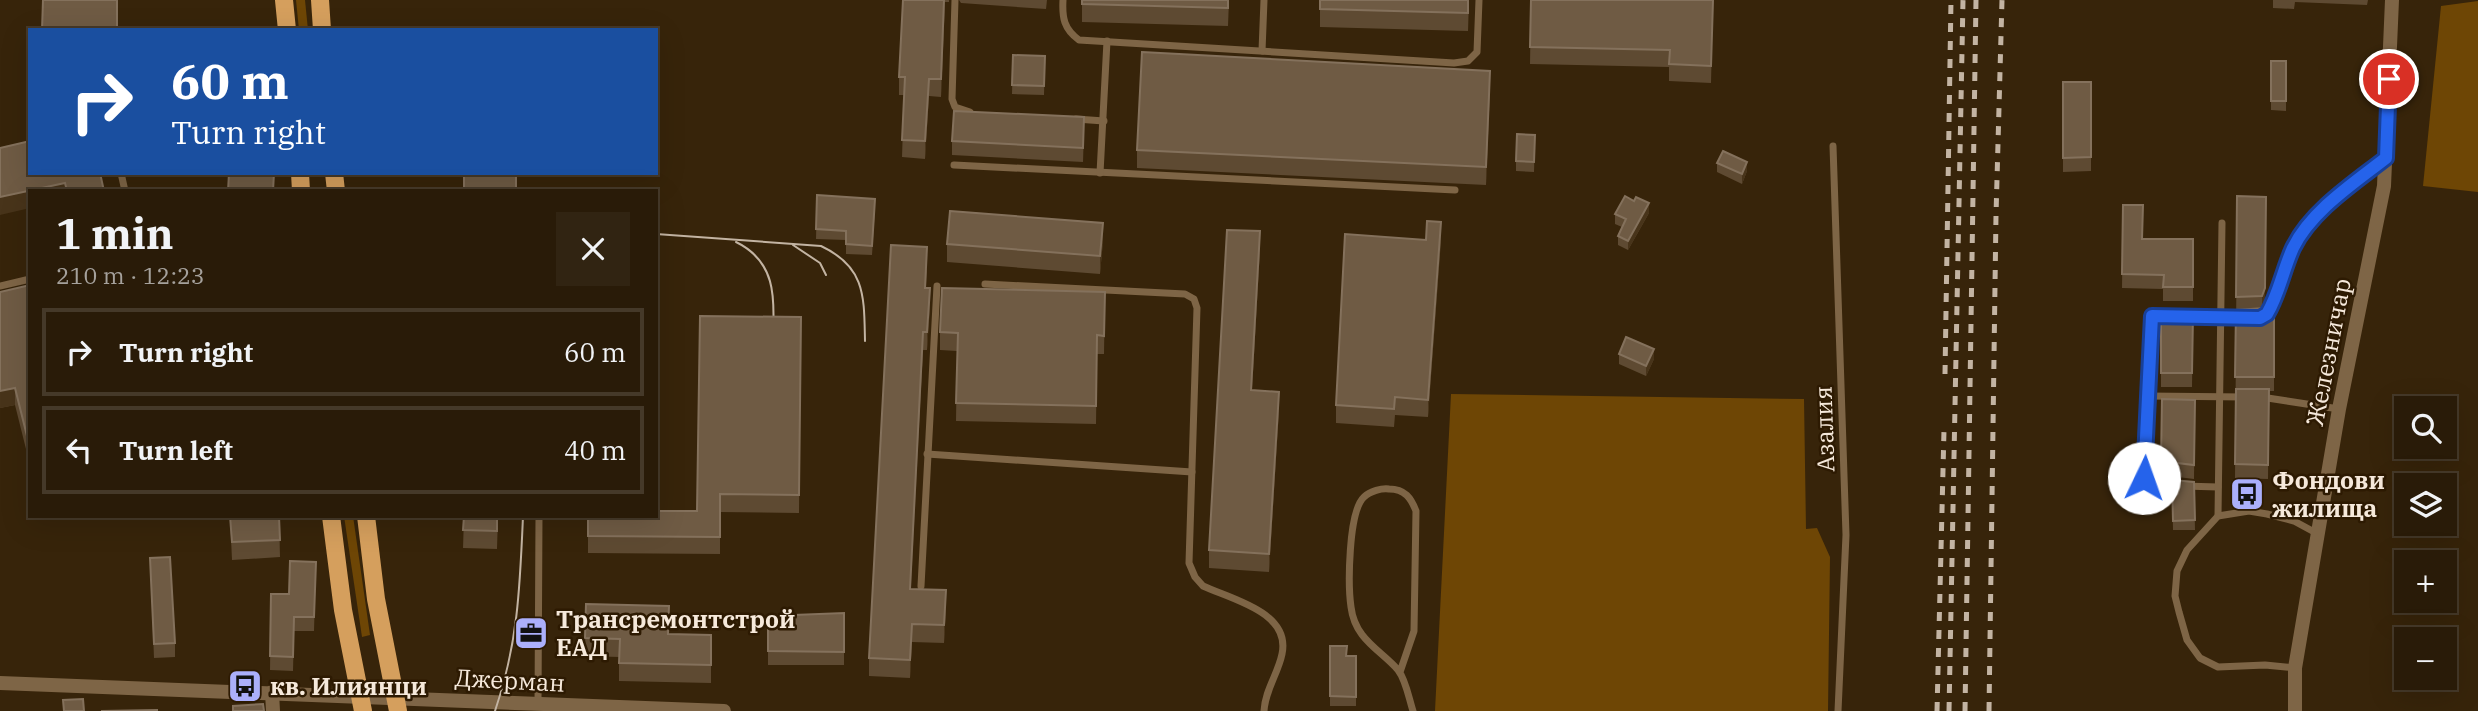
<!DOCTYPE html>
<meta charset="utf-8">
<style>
:root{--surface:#291b08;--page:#312412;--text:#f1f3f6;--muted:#a5a19c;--line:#453929}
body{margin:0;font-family:"IBM Plex Serif",serif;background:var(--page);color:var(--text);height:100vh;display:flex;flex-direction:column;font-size:26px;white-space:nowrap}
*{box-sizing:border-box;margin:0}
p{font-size:23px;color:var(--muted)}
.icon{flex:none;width:38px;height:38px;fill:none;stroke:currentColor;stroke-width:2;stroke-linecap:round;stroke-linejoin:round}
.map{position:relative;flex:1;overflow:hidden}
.drawer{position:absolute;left:28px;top:189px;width:630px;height:329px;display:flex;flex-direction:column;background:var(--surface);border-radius:0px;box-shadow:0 7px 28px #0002,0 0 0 2px var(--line)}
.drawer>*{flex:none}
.banner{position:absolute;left:28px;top:28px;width:630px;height:147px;border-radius:0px;box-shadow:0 7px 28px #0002,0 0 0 2px var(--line);background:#1a4fa0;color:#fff;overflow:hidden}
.buttons{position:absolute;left:2394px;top:396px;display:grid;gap:14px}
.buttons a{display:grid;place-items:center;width:63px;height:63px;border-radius:0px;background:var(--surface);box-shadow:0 7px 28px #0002,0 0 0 2px var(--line);font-size:35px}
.pin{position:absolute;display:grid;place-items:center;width:60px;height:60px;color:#fff;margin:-30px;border:4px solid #fff;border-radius:50%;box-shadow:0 2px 7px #0007}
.me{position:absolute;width:77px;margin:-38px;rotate:3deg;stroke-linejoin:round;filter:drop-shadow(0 0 5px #0008)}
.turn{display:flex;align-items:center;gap:24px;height:147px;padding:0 28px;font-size:32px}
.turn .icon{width:91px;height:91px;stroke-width:2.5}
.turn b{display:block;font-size:49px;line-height:60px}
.round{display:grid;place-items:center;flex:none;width:74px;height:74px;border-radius:0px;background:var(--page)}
.overview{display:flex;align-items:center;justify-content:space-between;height:119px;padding:0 28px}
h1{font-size:42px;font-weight:700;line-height:52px}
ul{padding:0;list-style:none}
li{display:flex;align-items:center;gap:21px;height:88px;margin:0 14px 10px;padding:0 14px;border:4px solid var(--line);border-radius:0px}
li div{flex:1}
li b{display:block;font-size:26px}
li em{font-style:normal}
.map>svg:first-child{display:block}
.green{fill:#6e4605}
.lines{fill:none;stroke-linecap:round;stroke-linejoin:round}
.lane{stroke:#7e6546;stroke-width:7}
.street{stroke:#7e6546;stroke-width:14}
.primary{stroke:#d59f5d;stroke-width:18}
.tram{stroke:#c3b4a3;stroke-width:2}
.rail{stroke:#c3b4a3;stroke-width:5;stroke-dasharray:9 9;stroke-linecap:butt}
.wall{fill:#5e4a32}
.shaded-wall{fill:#48341a}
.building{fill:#6f5b44;stroke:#84715c;stroke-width:2}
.route-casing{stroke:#184099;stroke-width:18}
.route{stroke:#2563eb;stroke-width:12}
.labels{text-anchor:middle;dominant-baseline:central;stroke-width:5;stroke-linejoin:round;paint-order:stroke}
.street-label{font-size:24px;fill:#f6e9db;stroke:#2d1a02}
.poi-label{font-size:24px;font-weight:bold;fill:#f6e9db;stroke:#2d1a02;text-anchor:start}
</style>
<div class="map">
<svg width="2478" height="711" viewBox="0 0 2478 711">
<rect width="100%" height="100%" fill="#37240a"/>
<g class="green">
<polygon points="296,0 305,0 308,30 299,30"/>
<polygon points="2478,1 2478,192 2423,186 2441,6"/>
<polygon points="1451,394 1804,399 1806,529 1817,528 1830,557 1828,711 1435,711"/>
<polygon points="344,516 353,516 370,635 362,637"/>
</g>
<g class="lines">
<g class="lane">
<polyline points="955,0 952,99 955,107 970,112"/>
<path d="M1063,0C1062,18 1064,29 1079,40L1454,63L1468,61L1477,52L1479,0"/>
<polyline points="1262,51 1264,0"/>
<polyline points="1076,119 1104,121"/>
<polyline points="1833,146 1846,535 1838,711"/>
<polyline points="954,165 1455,190"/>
<polyline points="121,173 125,191"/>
<polyline points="1100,173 1107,41"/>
<path d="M985,284L1185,294L1194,299L1197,308L1189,563L1195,577L1203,586C1231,599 1291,612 1282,654C1278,674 1265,690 1264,711"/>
<polyline points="0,286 30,279"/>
<polyline points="2168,316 2155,315 2150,319 2144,478 2149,485 2218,487"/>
<polyline points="2184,316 2245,317"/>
<path d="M2261,317C2283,307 2283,266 2294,246C2315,210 2352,185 2383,160"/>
<polyline points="2148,396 2245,397"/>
<polyline points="2261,397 2339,409"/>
<polyline points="927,454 1192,472"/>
<polyline points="2218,516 2222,223"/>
<polyline points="921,586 937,286"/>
<polyline points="2295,668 2265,665 2218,667 2200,658 2187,640 2179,612 2175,596 2177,571 2187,550 2218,516 2249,511 2267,514 2294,521 2318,534"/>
<path d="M1400,672L1414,631L1416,511C1411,498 1405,489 1389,489C1382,488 1370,491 1364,497C1348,512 1348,586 1351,607C1355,640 1381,650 1398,670C1406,680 1409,699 1413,711"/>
<polyline points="538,704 539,516"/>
</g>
<g class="street">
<polyline points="0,683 724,711"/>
<polyline points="272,692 273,711"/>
<polyline points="2295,711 2295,668 2339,409 2384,186 2392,0"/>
</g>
<g class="primary">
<polyline points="284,0 287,30"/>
<polyline points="320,0 322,30"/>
<polyline points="300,173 301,191"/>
<polyline points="334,173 336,191"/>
<polyline points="331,516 343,610 363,711"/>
<polyline points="366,516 376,599 398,711"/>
</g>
<g class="tram">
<path d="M656,234L821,246C866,267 864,297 865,341"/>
<path d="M736,242C775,261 775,296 773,334"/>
<polyline points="793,245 820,263 826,275"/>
<path d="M495,711C518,644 520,586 523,516"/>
</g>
<g class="rail">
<polyline points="1945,374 1951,0"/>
<polyline points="1937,711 1944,430"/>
<polyline points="1949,711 1963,0"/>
<polyline points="1965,711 1976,0"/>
<polyline points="1989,711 1996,215 2002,0"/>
</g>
</g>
<g class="wall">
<polygon points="903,0 949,0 949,2 945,2 941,97 929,96 925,159 902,157 904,95 899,95 899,77"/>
<polygon points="959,0 1047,0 1046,9 961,3"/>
<polygon points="1082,0 1229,0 1228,26 1082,22"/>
<polygon points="1320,0 1469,0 1468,31 1320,27"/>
<polygon points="1531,0 1713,0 1711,83 1669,81 1669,67 1530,64"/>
<polygon points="2273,0 2368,0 2367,5 2295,2 2294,9 2273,8"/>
<polygon points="1013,55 1045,56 1044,95 1012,94"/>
<polygon points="2271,61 2286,61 2286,111 2271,110"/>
<polygon points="2063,82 2091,82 2091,171 2063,172"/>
<polygon points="1490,89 1486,185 1137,168 1137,150"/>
<polygon points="1084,131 1083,162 952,155 952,141"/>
<polygon points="1535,135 1534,172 1516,171 1516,161"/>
<polygon points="1717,163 1747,171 1742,184 1717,172"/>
<polygon points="817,195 875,208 872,255 846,254 846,240 816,239"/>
<polygon points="2237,196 2265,302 2263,308 2265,313 2274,313 2274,391 2269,391 2268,479 2235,478"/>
<polygon points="2123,205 2143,239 2193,239 2193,301 2163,301 2163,289 2122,288"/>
<polygon points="1649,213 1628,250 1618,245 1618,236 1622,227 1615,224 1615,214"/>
<polygon points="1426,240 1441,240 1428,417 1395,415 1394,427 1336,423 1336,405"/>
<polygon points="1103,241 1100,274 947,262 947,244"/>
<polygon points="1260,249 1252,390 1279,410 1269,572 1209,568 1209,550"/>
<polygon points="927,265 926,288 930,306 927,350 923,350 910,589 946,609 944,643 912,642 910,678 869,676 869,658"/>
<polygon points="30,285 30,465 15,405 0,408 0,292"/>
<polygon points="1105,292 1104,354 1097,354 1096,424 956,421 957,351 940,350 940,332"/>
<polygon points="2161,314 2193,315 2192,387 2161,387"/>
<polygon points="801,317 799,513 720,512 720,554 588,553 588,516 697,511"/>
<polygon points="1619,354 1654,359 1646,376 1619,364"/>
<polygon points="2162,399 2195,400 2194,479 2161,475"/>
<polygon points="2172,480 2194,482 2195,530 2173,530"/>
<polygon points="230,516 279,516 280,557 232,560"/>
<polygon points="464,516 498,516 497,549 463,548"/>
<polygon points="150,558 175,643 175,657 154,658"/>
<polygon points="316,562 314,631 294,631 293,671 270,670 271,594 289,594"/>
<polygon points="586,604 669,634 711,635 711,683 619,681 619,657 585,656"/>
<polygon points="844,613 844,665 768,665 768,616"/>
<polygon points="1330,646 1346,656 1356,656 1356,706 1330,706"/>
</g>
<g class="shaded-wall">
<polygon points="944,0 945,0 941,97 941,79"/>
<polygon points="1490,71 1490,89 1486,185 1486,167"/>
<polygon points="929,79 929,96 925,159 925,141"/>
<polygon points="1747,162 1747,171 1742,184 1742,174"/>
<polygon points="65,183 65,191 30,191 30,208 0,215 0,197"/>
<polygon points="2266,197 2265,302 2262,310 2262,296"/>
<polygon points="1649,203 1649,213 1628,250 1628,241"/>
<polygon points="1441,222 1441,240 1428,417 1428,400"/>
<polygon points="1103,223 1103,241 1100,274 1100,256"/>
<polygon points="1260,231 1260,249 1251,408 1251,390"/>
<polygon points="930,288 930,306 927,350 927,332"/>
<polygon points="923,332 923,350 910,607 910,589"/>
<polygon points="1654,349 1654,359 1646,376 1646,366"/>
<polygon points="15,388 15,405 0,408 0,391"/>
<polygon points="1279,392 1279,410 1269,572 1269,554"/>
<polygon points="946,590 946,609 944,643 944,625"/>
<polygon points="912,624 912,642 910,678 910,660"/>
</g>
<g class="building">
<polygon points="43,0 117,0 117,30 42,30"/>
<polygon points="903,0 944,0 941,79 929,79 925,141 902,140 905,77 899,77"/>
<polygon points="1082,0 1228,0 1228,8 1082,4"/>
<polygon points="1320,0 1468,0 1468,13 1320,9"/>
<polygon points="1531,0 1713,0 1711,66 1669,64 1670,50 1530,47"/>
<polygon points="1142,52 1490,71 1486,167 1137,150"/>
<polygon points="1013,55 1045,56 1044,86 1012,85"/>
<rect x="2271" y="61" width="15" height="40"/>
<polygon points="2063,82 2091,82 2091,157 2063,158"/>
<polygon points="954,111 1084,117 1083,148 952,141"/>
<polygon points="1517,134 1535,135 1534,162 1516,161"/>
<polygon points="30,141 30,173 100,173 104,191 67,191 65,183 0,197 0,148"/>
<polygon points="1723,151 1747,162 1742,174 1717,163"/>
<polygon points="229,173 274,173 273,191 228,191"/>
<rect x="464" y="173" width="52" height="18"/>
<polygon points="817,195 875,199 872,246 846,244 846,231 816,229"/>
<polygon points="1625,196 1634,201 1636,197 1649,203 1628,241 1618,236 1626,219 1615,214"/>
<polygon points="2237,196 2266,197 2265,288 2262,296 2236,297"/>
<polygon points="2123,205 2143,205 2142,239 2193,239 2193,287 2163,287 2164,275 2122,274"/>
<polygon points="950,211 1103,223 1100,256 947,244"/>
<polygon points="1427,221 1441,222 1428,400 1395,397 1394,409 1336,405 1345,234 1426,240"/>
<polygon points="1227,230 1260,231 1251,390 1279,392 1269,554 1209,550"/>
<polygon points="891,245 927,247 925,288 930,288 927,332 923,332 910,589 946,590 944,625 912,624 910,660 869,658"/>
<polygon points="30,285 30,448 15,388 0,391 0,292"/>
<polygon points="942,288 1105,292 1104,336 1097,335 1096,406 956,403 958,333 940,332"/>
<polygon points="2265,308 2265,313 2274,313 2274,377 2235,377 2236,310"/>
<polygon points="2161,314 2193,315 2192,373 2161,373"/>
<polygon points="700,316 801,317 799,495 720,494 720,537 588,536 588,516 656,516 656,511 697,511"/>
<polygon points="1626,337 1654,349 1646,366 1619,354"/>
<polygon points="2236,389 2269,389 2268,465 2235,464"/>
<polygon points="2162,399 2195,400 2194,465 2161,461"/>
<polygon points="2172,480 2194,482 2195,520 2173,521"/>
<polygon points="230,516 279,516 280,540 232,542"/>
<polygon points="464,516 497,516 497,531 463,530"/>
<polygon points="170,557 175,643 154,644 150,558"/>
<polygon points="290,561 316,562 314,617 294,617 293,657 270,656 271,594 289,594"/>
<polygon points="586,604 669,606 668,634 711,635 711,665 619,663 620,639 585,638"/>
<polygon points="844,613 844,652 768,651 768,616"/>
<polygon points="1330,646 1347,646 1346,656 1356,656 1356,697 1330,696"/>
<polygon points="83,699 84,711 64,711 63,700"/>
<polygon points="263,704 264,711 233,711 233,706"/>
<polygon points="157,710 157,711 101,711"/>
</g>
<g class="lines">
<g class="route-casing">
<path id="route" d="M2144,478L2152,316L2260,318L2267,314C2279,294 2283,270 2293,248C2311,211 2354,183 2386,158L2389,79"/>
</g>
<use href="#route" class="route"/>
</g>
<defs>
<g id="bus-square" transform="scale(1.75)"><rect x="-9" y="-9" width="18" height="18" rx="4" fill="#abaffb" stroke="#2d1a02"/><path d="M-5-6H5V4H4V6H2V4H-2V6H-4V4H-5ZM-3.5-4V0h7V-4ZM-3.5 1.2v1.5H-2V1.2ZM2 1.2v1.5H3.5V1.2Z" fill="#111"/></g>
<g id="office-square" transform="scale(1.75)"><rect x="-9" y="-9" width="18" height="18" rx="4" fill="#abaffb" stroke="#2d1a02"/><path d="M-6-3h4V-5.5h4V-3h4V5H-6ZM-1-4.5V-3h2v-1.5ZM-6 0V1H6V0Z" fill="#111"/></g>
</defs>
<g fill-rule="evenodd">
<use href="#bus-square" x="2247" y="494"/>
<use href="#office-square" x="531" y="633"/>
<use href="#bus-square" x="245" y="686"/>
</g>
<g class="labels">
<g class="street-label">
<text transform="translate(2328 352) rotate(-79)">Железничар</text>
<text transform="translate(1824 429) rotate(-92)">Азалия</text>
<text transform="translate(510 680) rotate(3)">Джерман</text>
</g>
<g class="poi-label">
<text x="2272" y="480">Фондови<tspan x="2272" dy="28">жилища</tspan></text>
<text x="556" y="619">Трансремонтстрой<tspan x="556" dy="28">ЕАД</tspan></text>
<text x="270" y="686">кв. Илиянци</text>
</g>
</g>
</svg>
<div class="buttons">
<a><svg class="icon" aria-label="search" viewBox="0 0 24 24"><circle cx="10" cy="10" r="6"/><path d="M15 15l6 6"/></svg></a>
<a><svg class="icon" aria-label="layers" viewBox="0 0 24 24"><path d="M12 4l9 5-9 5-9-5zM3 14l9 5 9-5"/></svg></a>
<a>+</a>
<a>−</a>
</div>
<div class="pin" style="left:2389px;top:79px;background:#d93025"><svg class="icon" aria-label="arrive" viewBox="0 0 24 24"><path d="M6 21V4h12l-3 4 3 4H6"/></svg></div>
<svg class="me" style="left:2144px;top:478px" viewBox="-20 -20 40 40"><circle r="19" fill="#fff"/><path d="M0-13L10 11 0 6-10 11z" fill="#2563eb"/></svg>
<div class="banner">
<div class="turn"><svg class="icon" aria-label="right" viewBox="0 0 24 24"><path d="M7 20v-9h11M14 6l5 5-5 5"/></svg><div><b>60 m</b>Turn right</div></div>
</div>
<section class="drawer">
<div class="overview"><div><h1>1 min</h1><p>210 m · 12:23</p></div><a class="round"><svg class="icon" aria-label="close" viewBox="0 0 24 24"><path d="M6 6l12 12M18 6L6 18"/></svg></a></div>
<ul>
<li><svg class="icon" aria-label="right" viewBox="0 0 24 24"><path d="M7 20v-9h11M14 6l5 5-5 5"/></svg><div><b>Turn right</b></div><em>60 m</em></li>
<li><svg class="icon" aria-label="left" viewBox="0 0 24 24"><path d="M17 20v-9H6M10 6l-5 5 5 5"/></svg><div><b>Turn left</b></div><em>40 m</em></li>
</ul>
</section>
</div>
